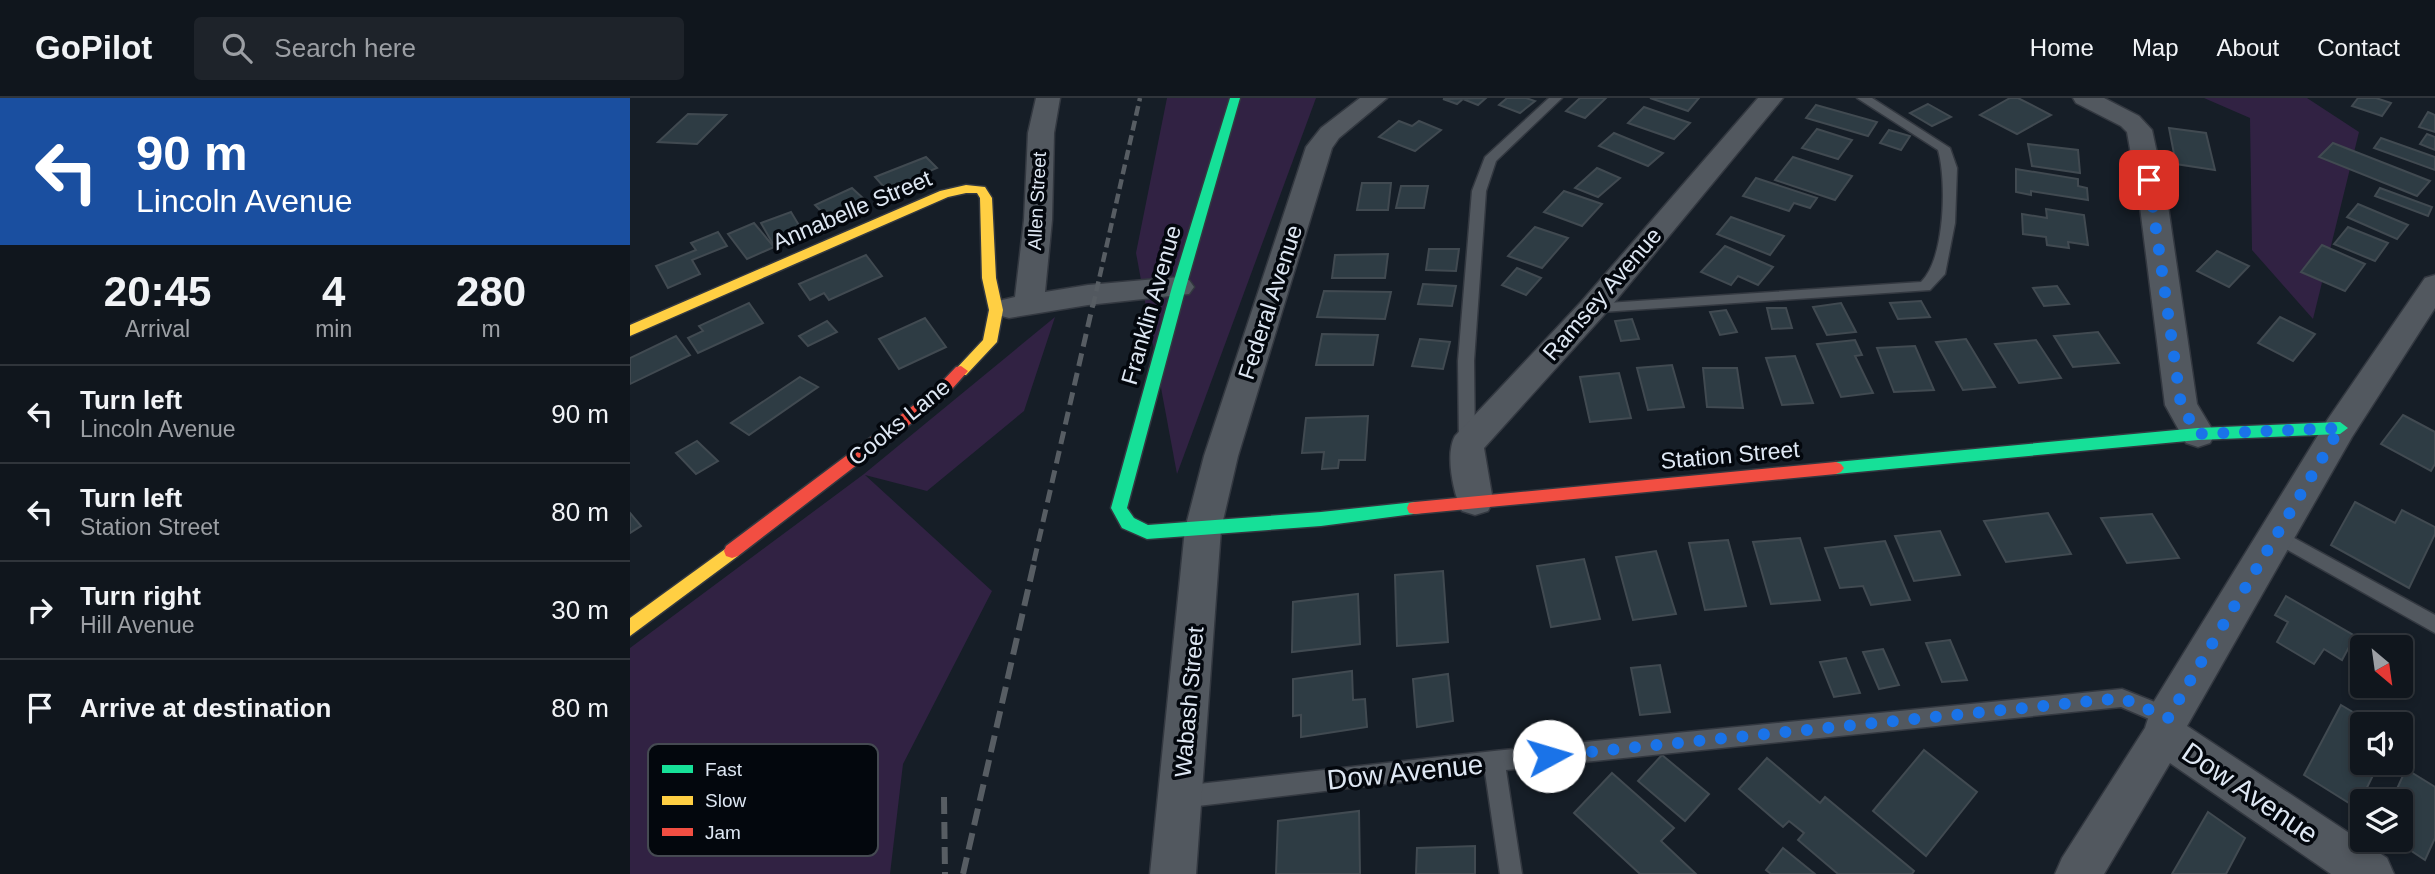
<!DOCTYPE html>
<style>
:root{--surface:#10161d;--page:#1e232a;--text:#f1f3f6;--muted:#9c9fa4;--line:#30353b}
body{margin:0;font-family:Helvetica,sans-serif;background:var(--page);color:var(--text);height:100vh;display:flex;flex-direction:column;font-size:26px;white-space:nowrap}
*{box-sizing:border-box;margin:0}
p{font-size:23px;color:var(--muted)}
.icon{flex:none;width:38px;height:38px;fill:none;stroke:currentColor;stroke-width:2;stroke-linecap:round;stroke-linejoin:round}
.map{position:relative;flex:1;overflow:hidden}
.drawer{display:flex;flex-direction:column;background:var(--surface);width:630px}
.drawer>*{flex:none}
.guide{background:#1a4fa0;color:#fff;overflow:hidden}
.needle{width:46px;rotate:151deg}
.controls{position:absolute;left:1720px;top:537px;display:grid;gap:14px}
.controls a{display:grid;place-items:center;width:63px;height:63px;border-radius:7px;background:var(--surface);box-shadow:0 4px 10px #0003,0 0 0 2px var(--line);font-size:35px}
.pin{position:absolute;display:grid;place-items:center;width:60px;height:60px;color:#fff;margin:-30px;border-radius:14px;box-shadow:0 4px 10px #0006}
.me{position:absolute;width:77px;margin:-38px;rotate:84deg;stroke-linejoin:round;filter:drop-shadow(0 0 5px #0008)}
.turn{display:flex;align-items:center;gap:24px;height:147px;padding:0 21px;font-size:32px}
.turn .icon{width:91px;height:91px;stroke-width:2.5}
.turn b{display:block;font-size:49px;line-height:60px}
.eta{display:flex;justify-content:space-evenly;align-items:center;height:119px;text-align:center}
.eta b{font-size:42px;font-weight:800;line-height:49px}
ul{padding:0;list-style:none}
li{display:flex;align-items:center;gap:21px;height:98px;padding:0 21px;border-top:2px solid var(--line)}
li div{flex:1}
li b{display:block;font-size:26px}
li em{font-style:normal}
header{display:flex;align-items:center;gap:42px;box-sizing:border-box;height:98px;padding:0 35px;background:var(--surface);border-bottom:2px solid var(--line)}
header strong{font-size:33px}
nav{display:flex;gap:38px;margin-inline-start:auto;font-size:24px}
.search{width:490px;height:63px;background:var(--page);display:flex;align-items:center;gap:18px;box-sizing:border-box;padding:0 24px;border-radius:7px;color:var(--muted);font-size:26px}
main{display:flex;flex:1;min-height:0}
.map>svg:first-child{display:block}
.green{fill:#312243}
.building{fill:#2e3c44;stroke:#414a51;stroke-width:2}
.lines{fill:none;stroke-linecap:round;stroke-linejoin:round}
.lane-casing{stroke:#333840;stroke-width:3}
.street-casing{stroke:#333840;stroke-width:3}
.fast-casing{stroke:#333840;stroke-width:3}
.slow-casing{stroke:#333840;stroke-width:3}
.jam-casing{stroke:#333840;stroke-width:3}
.lane{fill:#52585f;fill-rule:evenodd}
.street{fill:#52585f;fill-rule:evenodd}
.fast{fill:#16e098;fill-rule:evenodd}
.slow{fill:#ffcf43;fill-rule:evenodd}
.jam{fill:#f24e42;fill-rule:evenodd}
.rail-far2{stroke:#575d63;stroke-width:4.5;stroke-dasharray:10 5;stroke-linecap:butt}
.rail-far1{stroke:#575d63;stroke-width:5;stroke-dasharray:13 7;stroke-linecap:butt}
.rail{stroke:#575d63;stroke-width:6;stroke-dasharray:17 8;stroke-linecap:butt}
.route{stroke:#1a73e8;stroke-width:12;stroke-dasharray:0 21.6}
.labels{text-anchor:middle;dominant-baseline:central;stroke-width:7;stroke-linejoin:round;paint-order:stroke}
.far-street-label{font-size:19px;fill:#dee7f3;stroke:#03070d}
.street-label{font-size:23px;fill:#dee7f3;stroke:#03070d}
.near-street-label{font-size:28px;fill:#dee7f3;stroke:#03070d}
.key{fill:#03070d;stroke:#454a52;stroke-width:2}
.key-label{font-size:19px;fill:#dee7f3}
</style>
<header>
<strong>GoPilot</strong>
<div class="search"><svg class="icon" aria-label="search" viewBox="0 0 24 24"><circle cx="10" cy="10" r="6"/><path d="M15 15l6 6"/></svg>Search here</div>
<nav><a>Home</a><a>Map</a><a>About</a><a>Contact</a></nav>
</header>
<main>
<section class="drawer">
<div class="guide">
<div class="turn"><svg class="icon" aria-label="left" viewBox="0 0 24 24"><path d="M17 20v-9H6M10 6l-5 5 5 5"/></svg><div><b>90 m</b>Lincoln Avenue</div></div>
</div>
<div class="eta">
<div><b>20:45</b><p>Arrival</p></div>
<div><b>4</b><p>min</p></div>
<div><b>280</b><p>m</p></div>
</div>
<ul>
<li><svg class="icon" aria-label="left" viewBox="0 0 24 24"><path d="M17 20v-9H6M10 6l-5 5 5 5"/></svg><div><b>Turn left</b><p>Lincoln Avenue</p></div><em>90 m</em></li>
<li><svg class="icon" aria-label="left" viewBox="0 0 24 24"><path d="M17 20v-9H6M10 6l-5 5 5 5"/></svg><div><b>Turn left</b><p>Station Street</p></div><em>80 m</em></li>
<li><svg class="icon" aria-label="right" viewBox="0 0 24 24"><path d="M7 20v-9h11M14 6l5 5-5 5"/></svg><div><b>Turn right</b><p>Hill Avenue</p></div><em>30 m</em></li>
<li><svg class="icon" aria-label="arrive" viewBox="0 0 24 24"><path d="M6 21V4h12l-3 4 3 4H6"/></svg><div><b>Arrive at destination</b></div><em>80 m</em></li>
</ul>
</section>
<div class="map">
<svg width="1805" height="776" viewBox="0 0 1805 776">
<rect width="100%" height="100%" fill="#161e27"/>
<g class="green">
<polygon points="537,0 686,0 547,376 506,155"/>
<polygon points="1574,0 1677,0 1729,34 1683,221 1622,152 1620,20"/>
<polygon points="425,219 394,313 297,393 235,377 362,493 273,666 260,776 0,776 0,550 234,376"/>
</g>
<g class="building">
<polygon points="856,0 848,7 833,1 827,6 813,1"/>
<polygon points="877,0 896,0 905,3 890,15 869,7"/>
<polygon points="950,0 976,0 955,20 936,13"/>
<polygon points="1020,0 1069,0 1058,13"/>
<polygon points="1380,0 1388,0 1421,17 1387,36 1350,17"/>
<polygon points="1728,0 1746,0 1761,5 1752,18 1722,8"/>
<polygon points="1298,6 1321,19 1302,28 1280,15"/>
<polygon points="1186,7 1247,24 1238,38 1176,20"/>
<polygon points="1014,9 1060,25 1044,41 998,25"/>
<polygon points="1798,14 1805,17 1805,34 1789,29"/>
<polygon points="58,16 96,17 67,46 28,44"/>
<polygon points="769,23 782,28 789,23 811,32 785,53 749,39"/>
<polygon points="1539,30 1576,35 1585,72 1546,66"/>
<polygon points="1187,31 1222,42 1208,61 1172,50"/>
<polygon points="1259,32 1280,38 1271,52 1250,45"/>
<polygon points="984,35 1033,55 1018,68 969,48"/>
<polygon points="1797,36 1805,39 1805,52 1790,46"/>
<polygon points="1751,40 1805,59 1805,72 1744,50"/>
<polygon points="1703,45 1800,83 1787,98 1689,59"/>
<polygon points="1398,46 1448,52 1450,75 1402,68"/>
<polygon points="296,59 307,70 295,75 300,81 261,97 245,79"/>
<polygon points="1163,59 1222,78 1205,102 1145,82"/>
<polygon points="967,70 990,80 968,99 945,90"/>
<polygon points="1386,71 1448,81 1448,88 1457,90 1458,102 1401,93 1401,97 1386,94"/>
<polygon points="1126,80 1187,100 1180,110 1164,105 1159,113 1113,98"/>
<polygon points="732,85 761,85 758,112 727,112"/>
<polygon points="771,88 798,88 794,110 766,110"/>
<polygon points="222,90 236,103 198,120 185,107"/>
<polygon points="1750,90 1802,109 1798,118 1745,98"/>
<polygon points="934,93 972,106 952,128 914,114"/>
<polygon points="1728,106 1778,127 1767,141 1717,119"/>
<polygon points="1416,111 1454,117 1458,147 1438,144 1439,150 1417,147 1416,139 1393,136 1392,116 1417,120"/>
<polygon points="161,114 173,134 143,146 131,125"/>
<polygon points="1101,119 1154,138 1140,157 1087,136"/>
<polygon points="124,125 144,149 117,161 98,136"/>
<polygon points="905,129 938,140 912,170 878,158"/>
<polygon points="1718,129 1758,145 1745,163 1704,146"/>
<polygon points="88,134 97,148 62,162 70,176 38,190 26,168 66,152 61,145"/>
<polygon points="1692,147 1735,166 1715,193 1671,174"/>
<polygon points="1095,148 1143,169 1128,187 1108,178 1101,187 1071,174"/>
<polygon points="799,151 829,151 826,173 796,172"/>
<polygon points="1587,153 1619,168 1599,189 1567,173"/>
<polygon points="758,156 755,180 702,180 705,157"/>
<polygon points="236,157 252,178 199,202 194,195 180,202 169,186"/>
<polygon points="887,170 911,180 896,197 872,187"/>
<polygon points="793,186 826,188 822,208 788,206"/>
<polygon points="1427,188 1439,206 1414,208 1403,190"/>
<polygon points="694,193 761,194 755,221 687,219"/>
<polygon points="1291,203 1300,219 1268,221 1260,205"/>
<polygon points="119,205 133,225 68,255 58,240 73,233 69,228"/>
<polygon points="1211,205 1226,234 1197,237 1183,209"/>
<polygon points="1137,210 1156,210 1162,230 1142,231"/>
<polygon points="1096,212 1107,234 1090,237 1080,214"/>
<polygon points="1650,219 1685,236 1663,263 1628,245"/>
<polygon points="295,220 316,249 269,271 249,241"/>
<polygon points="1002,221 1009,241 991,243 985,223"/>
<polygon points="197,223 207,234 178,248 169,238"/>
<polygon points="1468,234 1489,265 1443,269 1424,238"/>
<polygon points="692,236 748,237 743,267 686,267"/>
<polygon points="46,238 60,257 0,286 0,260"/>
<polygon points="790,241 820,244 813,271 782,268"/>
<polygon points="1336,241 1365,289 1333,292 1306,244"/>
<polygon points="1225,242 1232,257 1225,258 1243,295 1211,299 1187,246"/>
<polygon points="1406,242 1431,280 1389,285 1365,246"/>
<polygon points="1285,248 1304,292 1264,294 1247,250"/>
<polygon points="1165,258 1183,305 1152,307 1136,260"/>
<polygon points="1042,267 1054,309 1018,312 1007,270"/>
<polygon points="1073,270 1107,270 1113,310 1077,309"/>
<polygon points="989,275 1001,320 960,324 950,279"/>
<polygon points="170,279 188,289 119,337 101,325"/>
<polygon points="1773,317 1805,334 1805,366 1801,373 1751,346"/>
<polygon points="738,318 735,362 709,362 708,370 692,371 694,354 672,355 676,320"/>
<polygon points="67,343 88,363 66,376 46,355"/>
<polygon points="1725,404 1765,425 1772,412 1805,429 1805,436 1779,490 1701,447"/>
<polygon points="0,415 11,428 0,435"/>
<polygon points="1418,415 1441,456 1376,464 1354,423"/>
<polygon points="1522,416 1549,460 1497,465 1471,420"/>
<polygon points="1310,433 1330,477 1284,483 1265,438"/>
<polygon points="1170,440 1190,502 1141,506 1123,444"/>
<polygon points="1098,442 1116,508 1075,512 1059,445"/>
<polygon points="1255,443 1280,502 1241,507 1233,488 1210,490 1195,450"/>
<polygon points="1026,453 1046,516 1003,522 986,459"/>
<polygon points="954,461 970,521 921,529 907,468"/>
<polygon points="813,473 818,544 767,548 765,477"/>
<polygon points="728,496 730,546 662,554 663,504"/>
<polygon points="1656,498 1725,538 1712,562 1694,551 1684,566 1647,544 1658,524 1645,517"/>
<polygon points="1320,542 1337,582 1312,584 1296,545"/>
<polygon points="1253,551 1269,587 1249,591 1233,554"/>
<polygon points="1216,560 1230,595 1204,599 1190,564"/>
<polygon points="1030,567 1040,614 1010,617 1001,570"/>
<polygon points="722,573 723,602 735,601 737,629 671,639 671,617 663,618 663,581"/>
<polygon points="818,576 823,623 787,629 783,581"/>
<polygon points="1711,607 1743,626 1732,626 1732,665 1749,665 1727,710 1674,677"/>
<polygon points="1294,652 1347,694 1296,758 1243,713"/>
<polygon points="1032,657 1079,696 1055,723 1008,683"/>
<polygon points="1137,660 1190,705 1195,699 1284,773 1282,776 1208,776 1168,742 1174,735 1159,723 1153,729 1109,691"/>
<polygon points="1776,671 1805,689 1805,740 1795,762 1765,742 1771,742 1771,704 1761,704"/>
<polygon points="982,675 1044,730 1031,743 1066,776 1010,776 944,715"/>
<polygon points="729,713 730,776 646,776 648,723"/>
<polygon points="1578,714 1615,740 1596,776 1542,776"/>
<polygon points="845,748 845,776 786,776 787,750"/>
<polygon points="1153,750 1185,776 1141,776 1136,772"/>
</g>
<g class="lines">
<g class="lane-casing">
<g id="lane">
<polygon points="919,0 932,0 866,63 856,93 844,263 845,347 843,352 831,352 829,347 828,263 842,93 855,59"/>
<path d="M1227,0H1242L1320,50L1327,70L1325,125L1315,176L1300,192L957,215L954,211L957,207L962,206L1291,184C1315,161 1317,83 1308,52Z"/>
<polygon points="1646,430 1805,517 1805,535 1640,442 1637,437 1640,432"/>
<polygon points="1492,591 1545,612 1548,619 1545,626 1538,629 1491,609 876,672 892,776 870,776 855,674 551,710 543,707 540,699 543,691 551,688 864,653"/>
</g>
</g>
<g class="street-casing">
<g id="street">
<polygon points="406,0 430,0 424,35 422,122 415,194 458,187 549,179 559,182 564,189 559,196 458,207 379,220 368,217 364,210 368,203 385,199 394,122 398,35"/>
<polygon points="730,0 757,0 709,40 702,50 608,358 591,431 566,776 520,776 555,431 574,358 676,49 691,30"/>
<path d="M1128,0H1153L973,218L854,350L863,403L858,413L845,417L832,413C823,395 815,356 825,338L951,204Z"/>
<polygon points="1443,0 1474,0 1509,18 1522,32 1537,101 1567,306 1585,336 1580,345 1568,349 1556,345 1535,307 1509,101 1497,34 1491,28 1446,5"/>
<polygon points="1805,177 1805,210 1722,339 1557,628 1757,760 1764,776 1701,776 1540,665 1474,776 1425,776 1432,760 1515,630 1523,605 1698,321 1795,180"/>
</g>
</g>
<g class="fast-casing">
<g id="fast">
<polygon points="600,0 610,0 556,189 497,410 504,420 518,427 691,414 785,404 791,405 793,410 791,415 691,428 517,441 492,430 481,410 542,189"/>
<polygon points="1710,324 1718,330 1710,336 1568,342 1206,376 1201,374 1198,370 1201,366 1206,364 1568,330"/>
</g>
</g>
<g class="slow-casing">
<g id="slow">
<polygon points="336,87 355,89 362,100 366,180 373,212 367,244 336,277 326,277 324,273 353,242 359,212 352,180 350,100 347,95 336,95 318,99 0,238 0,227 310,93"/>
<polygon points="102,446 108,448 110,453 108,458 0,538 0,520"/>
</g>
</g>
<g class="jam-casing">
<g id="jam">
<polygon points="331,268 338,273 314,300 108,458 102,460 96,458 94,453 96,448 304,292 326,269"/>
<polygon points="1206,364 1211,366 1214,370 1211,374 1206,376 785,416 779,415 777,410 779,405 785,404"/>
</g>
</g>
<use href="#lane" class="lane"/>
<use href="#street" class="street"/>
<use href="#fast" class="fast"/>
<use href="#slow" class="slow"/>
<use href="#jam" class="jam"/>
<polyline class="rail-far2" points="463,208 510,0"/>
<polyline class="rail-far1" points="404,463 463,206"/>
<g class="rail">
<polyline points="314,699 315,776"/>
<polyline points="333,776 405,461"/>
</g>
</g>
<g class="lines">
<polyline class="route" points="919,658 1492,600 1538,620 1710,330 1568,336 1551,307 1519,82"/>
</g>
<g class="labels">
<g class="far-street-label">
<text transform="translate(407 103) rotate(-87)">Allen Street</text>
</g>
<g class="street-label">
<text transform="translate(222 112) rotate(-23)">Annabelle Street</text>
<text transform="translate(972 196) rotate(-49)">Ramsey Avenue</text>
<text transform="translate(640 204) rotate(-72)">Federal Avenue</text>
<text transform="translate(521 207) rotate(-74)">Franklin Avenue</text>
<text transform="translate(269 324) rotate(-39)">Cooks Lane</text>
<text transform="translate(1100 357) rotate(-5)">Station Street</text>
<text transform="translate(559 604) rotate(-85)">Wabash Street</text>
</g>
<g class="near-street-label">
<text transform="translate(775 674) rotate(-6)">Dow Avenue</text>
<text transform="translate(1620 695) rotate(34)">Dow Avenue</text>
</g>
</g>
<rect x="18" y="646" width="230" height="112" rx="10" class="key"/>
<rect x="32" y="667" width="31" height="8" fill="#16e098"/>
<rect x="32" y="698" width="31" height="9" fill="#ffcf43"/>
<rect x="32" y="730" width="31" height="8" fill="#f24e42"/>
<g class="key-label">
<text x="75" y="678">Fast</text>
<text x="75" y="709">Slow</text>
<text x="75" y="741">Jam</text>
</g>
</svg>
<div class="controls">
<a><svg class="needle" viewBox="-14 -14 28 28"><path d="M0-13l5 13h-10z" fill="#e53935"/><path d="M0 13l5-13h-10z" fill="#9c9fa4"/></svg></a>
<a><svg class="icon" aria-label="sound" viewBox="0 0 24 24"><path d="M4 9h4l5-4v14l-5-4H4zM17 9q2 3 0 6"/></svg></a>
<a><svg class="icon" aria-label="layers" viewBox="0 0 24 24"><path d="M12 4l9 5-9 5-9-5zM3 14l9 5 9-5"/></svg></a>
</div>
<div class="pin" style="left:1519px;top:82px;background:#d93025"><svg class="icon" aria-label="arrive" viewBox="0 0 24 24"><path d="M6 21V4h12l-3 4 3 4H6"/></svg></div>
<svg class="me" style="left:919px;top:658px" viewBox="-20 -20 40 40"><circle r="19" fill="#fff"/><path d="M0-13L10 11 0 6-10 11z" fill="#1a73e8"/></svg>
</div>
</main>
